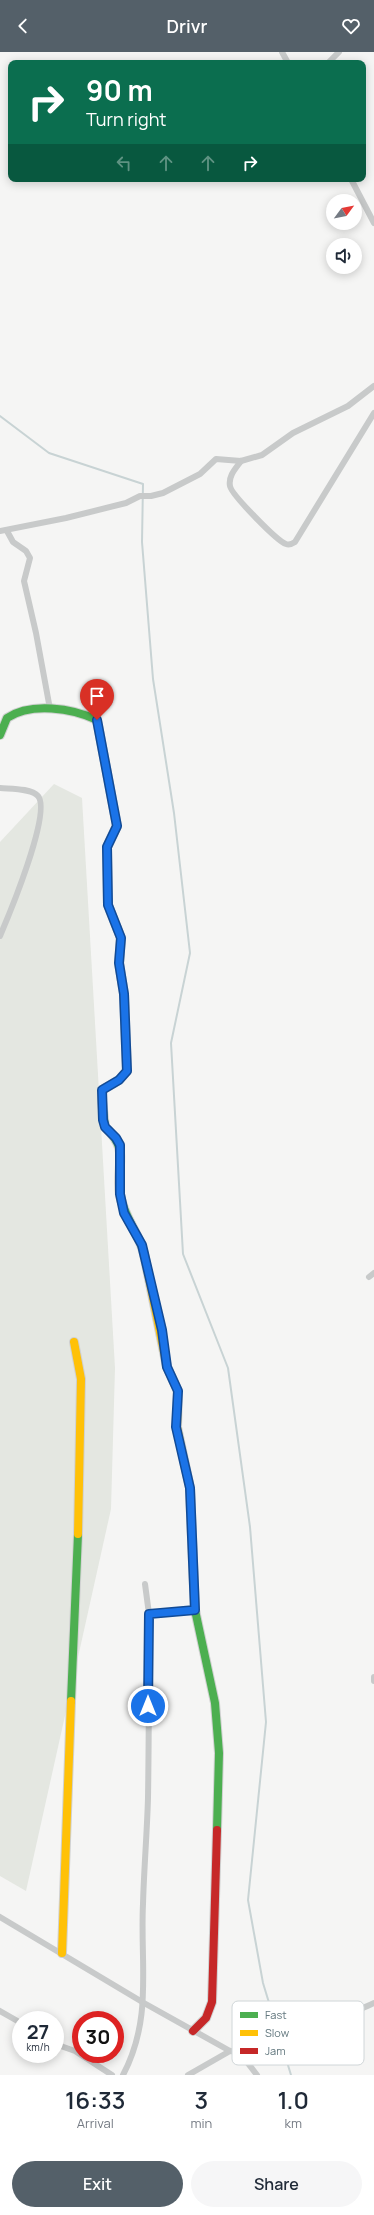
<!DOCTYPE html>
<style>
:root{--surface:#fff;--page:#f6f6f7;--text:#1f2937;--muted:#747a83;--accent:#546069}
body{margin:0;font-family:Manrope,sans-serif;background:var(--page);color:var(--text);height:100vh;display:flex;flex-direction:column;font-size:15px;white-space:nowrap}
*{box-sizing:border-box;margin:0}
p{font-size:13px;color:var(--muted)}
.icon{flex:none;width:22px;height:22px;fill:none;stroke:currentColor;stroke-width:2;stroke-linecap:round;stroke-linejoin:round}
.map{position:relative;height:2023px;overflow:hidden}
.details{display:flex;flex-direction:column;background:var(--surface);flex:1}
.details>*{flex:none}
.top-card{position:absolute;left:8px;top:8px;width:358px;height:122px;border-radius:8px;box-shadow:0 2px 10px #0003;background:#0b6e4f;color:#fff;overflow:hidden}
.needle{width:26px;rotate:58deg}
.tools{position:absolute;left:326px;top:142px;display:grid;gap:8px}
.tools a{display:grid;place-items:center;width:36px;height:36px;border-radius:50%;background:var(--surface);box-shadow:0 2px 10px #0003;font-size:20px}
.speed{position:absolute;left:12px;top:1959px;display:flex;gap:8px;font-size:20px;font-weight:700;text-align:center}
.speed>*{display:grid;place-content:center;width:52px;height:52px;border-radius:50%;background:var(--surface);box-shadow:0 2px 10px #0003;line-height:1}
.speed small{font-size:10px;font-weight:400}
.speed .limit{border:6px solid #d22;background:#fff;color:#111}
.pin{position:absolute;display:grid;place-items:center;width:34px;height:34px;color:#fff;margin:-41px -17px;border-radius:50% 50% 50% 0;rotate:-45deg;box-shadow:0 0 4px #0007}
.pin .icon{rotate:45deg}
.me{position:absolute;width:44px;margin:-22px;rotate:0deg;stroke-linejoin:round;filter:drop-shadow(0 0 3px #0008)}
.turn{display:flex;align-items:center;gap:14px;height:84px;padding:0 12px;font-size:18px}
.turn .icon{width:52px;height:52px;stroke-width:2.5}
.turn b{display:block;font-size:28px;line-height:34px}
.lanes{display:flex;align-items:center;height:38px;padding:0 12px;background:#0003;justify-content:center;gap:20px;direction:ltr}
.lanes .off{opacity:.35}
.eta{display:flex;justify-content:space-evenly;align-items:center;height:68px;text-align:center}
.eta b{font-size:24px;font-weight:600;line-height:28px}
.action{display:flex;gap:8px;margin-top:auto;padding:8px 12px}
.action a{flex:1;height:46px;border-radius:24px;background:var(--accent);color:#fff;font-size:16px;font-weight:600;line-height:46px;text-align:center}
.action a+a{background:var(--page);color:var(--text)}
header{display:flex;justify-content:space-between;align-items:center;height:52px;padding:0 12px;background:var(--accent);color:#fff;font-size:18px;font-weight:600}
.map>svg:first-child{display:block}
.green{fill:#e4e7e1}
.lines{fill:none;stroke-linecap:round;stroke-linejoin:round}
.stream{stroke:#c8d3d4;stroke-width:2}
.fast-casing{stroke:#d0d1d1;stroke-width:10}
.slow-casing{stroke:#d0d1d1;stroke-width:10}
.jam-casing{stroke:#d0d1d1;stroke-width:10}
.street{stroke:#c8caca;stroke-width:6}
.fast{stroke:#4caf50;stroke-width:8}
.slow{stroke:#ffc107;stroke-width:8}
.jam{stroke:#c62828;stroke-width:8}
.route-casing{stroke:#114b97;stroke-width:10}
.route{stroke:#1a73e8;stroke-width:7}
.key{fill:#fff;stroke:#d0d6d8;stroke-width:1}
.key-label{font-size:11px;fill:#62777e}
</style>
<header><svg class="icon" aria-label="back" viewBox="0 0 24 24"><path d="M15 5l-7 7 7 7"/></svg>Drivr<svg class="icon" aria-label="heart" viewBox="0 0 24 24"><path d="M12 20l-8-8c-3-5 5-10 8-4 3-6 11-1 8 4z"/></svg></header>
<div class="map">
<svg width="374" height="2023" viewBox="0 0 374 2023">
<rect width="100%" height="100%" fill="#f5f5f4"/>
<polygon class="green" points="54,732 82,746 115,1316 111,1457 26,1839 0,1824 0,790"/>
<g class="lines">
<polyline class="stream" points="0,364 49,401 143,432 142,490 153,627 174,761 190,901 171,991 183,1202 228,1316 250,1475 266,1670 248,1848 263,1931 291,2023"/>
<g class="fast-casing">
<g id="fast">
<path d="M0,683L7,666C31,650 72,656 97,668L117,774L107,795L108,853L117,876"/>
<path d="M102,1049L105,1075C131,1099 115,1113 120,1143C124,1165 139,1181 144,1202"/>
<polyline points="191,1462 195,1558 215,1651 219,1701 217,1778"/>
<polyline points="71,1649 78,1482"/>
</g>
</g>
<g class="slow-casing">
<g id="slow">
<polyline points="102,1049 102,1038 119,1028 127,1019 124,942 119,911 121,886 117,876"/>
<polyline points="144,1202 167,1315 178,1339 177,1375 190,1436 191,1462"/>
<polyline points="74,1290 81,1327 78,1482"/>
<polyline points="62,1901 71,1649"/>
</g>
</g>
<g class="jam-casing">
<polyline id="jam" points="193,1979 206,1966 212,1950 217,1778"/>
</g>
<g class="street">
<polyline points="282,0 288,11"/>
<polyline points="328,11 339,0"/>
<polyline points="351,127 374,171"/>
<path d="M241,409C236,416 228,424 230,434C231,442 277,489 286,492C289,493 292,492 295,490L374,361"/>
<polyline points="0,479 66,466 126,451 140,444 151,444 163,441 200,422 216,407 241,409 262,403 293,381 348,354 374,334"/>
<polyline points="7,479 13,490 26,499 30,506 24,529 36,581 50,657"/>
<path d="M0,736C10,737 31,736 38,744C52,760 9,863 0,884"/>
<polyline points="369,1225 374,1221"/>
<polyline points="149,1562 195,1558"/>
<polyline points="374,1625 374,1629"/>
<path d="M0,1865L144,1951L230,1999C269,2005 337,1967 374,1951"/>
<polyline points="0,1959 21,1971"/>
<polyline points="55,1992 75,1999 112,2023"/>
<polyline points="240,2001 257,2023"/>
<path d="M123,2023C153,1966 140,1913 143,1852C144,1816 147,1781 148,1746C149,1685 149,1623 149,1562L145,1532"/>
<polyline points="188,2023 230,1999"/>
</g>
<use href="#fast" class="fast"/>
<use href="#slow" class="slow"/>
<use href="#jam" class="jam"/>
</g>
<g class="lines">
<g class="route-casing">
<polyline id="route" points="97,668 117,774 107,795 108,853 121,886 119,911 124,942 127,1019 119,1028 102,1038 103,1068 105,1075 116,1086 120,1093 120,1142 124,1161 142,1193 162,1278 167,1315 178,1339 176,1375 190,1436 195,1558 149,1562 148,1654"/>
</g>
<use href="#route" class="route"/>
</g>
<rect x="232" y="1949" width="132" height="64" rx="6" class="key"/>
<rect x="240" y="1960" width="18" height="6" fill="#4caf50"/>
<rect x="240" y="1978" width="18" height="6" fill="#ffc107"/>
<rect x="240" y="1996" width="18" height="6" fill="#c62828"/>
<g class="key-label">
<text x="265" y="1967">Fast</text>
<text x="265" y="1985">Slow</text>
<text x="265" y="2003">Jam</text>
</g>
</svg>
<div class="tools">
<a><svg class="needle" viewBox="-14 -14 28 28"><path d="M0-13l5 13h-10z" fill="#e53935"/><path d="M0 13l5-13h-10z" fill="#747a83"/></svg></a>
<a><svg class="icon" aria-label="sound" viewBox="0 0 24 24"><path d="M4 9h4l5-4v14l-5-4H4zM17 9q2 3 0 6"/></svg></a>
</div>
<div class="speed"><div>27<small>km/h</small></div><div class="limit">30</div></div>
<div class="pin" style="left:97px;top:668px;background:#d93025"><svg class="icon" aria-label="arrive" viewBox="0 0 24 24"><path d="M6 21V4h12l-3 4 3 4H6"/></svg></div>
<svg class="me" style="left:148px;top:1654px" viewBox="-20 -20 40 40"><circle r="17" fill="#1a73e8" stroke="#fff" stroke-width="3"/><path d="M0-11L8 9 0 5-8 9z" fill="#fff"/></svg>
<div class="top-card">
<div class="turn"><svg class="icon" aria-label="right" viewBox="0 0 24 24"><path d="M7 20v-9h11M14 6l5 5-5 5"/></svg><div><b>90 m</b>Turn right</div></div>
<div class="lanes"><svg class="icon off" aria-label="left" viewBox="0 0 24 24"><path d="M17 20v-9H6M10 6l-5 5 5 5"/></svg><svg class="icon off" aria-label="ahead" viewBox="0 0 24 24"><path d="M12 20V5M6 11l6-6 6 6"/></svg><svg class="icon off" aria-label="ahead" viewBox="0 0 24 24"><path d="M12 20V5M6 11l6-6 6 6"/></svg><svg class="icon" aria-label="right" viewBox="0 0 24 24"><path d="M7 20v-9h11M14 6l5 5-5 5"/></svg></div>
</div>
</div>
<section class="details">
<div class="eta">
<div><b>16:33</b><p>Arrival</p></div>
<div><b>3</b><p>min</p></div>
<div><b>1.0</b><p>km</p></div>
</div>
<div class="action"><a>Exit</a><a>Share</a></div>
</section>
